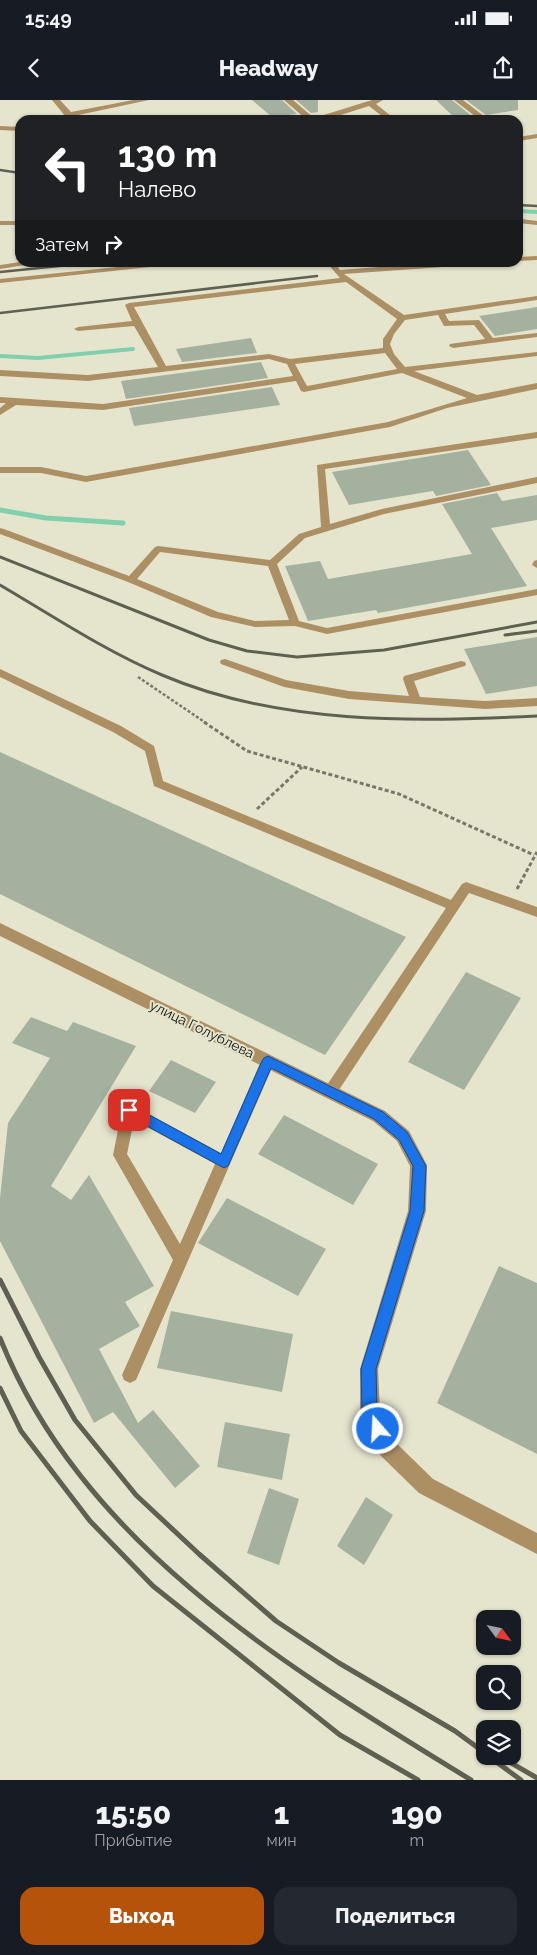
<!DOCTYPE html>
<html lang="ru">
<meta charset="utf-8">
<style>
:root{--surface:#171b24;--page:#242831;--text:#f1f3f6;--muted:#9ea1a6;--accent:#b45309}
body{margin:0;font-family:Raleway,sans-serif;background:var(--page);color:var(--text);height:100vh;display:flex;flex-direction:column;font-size:19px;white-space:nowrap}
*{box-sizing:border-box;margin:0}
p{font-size:16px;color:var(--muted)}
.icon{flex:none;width:28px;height:28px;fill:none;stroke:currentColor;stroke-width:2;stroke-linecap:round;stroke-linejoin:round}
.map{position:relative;height:1680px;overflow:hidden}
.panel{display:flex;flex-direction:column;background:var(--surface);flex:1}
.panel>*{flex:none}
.hud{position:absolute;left:15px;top:15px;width:508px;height:152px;border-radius:15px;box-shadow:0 1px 4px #0004;background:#202124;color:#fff;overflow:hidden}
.needle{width:32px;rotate:123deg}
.buttons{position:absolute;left:476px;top:1510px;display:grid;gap:10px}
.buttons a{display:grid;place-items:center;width:45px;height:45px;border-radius:10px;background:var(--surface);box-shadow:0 1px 4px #0004;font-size:25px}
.pin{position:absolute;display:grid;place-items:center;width:42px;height:42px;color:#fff;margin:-21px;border-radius:10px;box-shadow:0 2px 8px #0006}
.me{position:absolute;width:55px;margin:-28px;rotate:341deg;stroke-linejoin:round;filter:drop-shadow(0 0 4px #0008)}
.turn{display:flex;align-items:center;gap:18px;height:105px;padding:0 20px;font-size:22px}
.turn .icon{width:65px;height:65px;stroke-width:2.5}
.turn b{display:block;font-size:35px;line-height:42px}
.then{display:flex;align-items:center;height:48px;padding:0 20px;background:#0003;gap:10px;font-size:19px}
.eta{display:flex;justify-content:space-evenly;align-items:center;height:85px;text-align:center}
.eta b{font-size:30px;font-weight:800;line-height:35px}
.action{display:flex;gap:10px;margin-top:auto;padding:10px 20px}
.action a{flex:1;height:58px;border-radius:15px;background:var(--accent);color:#fff;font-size:20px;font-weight:800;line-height:58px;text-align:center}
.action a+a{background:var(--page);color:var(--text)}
.status{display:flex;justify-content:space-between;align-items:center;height:35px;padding:0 25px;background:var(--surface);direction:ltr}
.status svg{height:14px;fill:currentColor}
header{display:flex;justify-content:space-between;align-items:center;height:65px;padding:0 20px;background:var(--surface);font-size:22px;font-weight:800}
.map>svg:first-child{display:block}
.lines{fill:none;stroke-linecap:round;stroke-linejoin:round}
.stream-far1{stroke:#80d0ae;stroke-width:4}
.stream{stroke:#80d0ae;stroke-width:5}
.building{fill:#a5b19f}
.path-far1{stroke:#787868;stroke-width:2.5;stroke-dasharray:3 2;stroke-linecap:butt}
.path{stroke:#787868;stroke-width:3;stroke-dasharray:4 2.5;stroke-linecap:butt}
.lane{fill:#ad8f64;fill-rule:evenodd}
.street{fill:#ad8f64;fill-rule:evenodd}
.rail-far2{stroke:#606052;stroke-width:2.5}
.rail-far1{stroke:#606052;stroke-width:3}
.rail{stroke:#606052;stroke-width:5}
.route{fill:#1a73e8;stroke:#114b97}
.labels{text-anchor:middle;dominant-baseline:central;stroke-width:4;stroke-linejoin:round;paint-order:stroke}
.street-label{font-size:14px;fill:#0f0f07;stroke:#e5e5ce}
</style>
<div class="status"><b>15:49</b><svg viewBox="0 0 49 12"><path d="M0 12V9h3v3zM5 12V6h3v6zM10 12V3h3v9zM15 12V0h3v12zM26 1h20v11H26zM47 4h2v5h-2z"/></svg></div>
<header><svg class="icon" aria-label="back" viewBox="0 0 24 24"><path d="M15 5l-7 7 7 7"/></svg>Headway<svg class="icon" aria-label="share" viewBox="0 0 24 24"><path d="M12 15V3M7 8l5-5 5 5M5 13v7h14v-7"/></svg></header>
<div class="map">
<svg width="537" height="1680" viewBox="0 0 537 1680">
<rect width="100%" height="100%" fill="#e5e5ce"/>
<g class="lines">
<g class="stream-far1">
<polyline points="518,111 537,112"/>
<polyline points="0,256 38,258 133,249"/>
</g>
<polyline class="stream" points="0,410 46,418 123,423"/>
</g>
<g class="building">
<polygon points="252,0 282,0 297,14 272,17"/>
<polygon points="296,0 318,0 318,12 311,13"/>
<polygon points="436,0 452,0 473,17 457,20"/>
<polygon points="466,0 518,0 518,10 486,15"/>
<polygon points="537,207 537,229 495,236 479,216"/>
<polygon points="251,238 257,253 182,262 176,249"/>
<polygon points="261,262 268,278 126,299 121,281"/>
<polygon points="272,287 280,305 134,326 129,308"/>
<polygon points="468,350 491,385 436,396 433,391 349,405 332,372"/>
<polygon points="497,393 502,401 537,395 537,420 491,428 527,486 378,513 376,510 308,521 285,466 320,461 328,479 472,454 442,404"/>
<polygon points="537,537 537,586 486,594 464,549"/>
<polygon points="0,652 406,837 325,955 0,794"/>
<polygon points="466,872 521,898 464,990 408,962"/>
<polygon points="31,917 67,931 73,922 136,946 51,1086 71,1100 89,1075 154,1186 125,1202 140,1226 99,1249 138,1323 153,1310 200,1366 175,1388 113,1312 94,1323 0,1141 0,1098 8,1023 50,958 12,943"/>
<polygon points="171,960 216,982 195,1013 149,991"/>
<polygon points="284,1015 378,1064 353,1105 258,1054"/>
<polygon points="227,1098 326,1149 298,1196 198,1143"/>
<polygon points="499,1166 537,1183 537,1354 437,1303"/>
<polygon points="171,1211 293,1234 282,1292 157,1268"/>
<polygon points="225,1322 290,1334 282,1380 217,1367"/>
<polygon points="269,1388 299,1399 279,1465 247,1453"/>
<polygon points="366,1397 393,1415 364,1465 337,1446"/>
</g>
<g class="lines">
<polyline class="path-far1" points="138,577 206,623"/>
<g class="path">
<polyline points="204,622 247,651 399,694 534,755"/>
<polyline points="257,709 302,667"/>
<polyline points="517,789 537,752"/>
</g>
<g class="lane">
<polygon points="521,119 537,121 537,125 518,123 518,121"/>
<rect x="0" y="121" width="20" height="4"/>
<polygon points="537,156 537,160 518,161 518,157"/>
<polygon points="20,162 44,162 0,169 0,165"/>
<polygon points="166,162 197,162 0,183 0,179"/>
<path d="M326,162H334L340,170L444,162H488L485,164L344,174L404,215L537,196V200L445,214L449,221L479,220L493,238L537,233V237L453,248L449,246L450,244L485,239L474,225L444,226L438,215L405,220L394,234L390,244L394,254L405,267L537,252V256L414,271L477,295L537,283V289L447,308L390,327L86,382L41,373H0V367H41L86,376L388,322L467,298L402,273L304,292L301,291L296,281L103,310L16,305L0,315V308L6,303H0V297L103,304L293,276L287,264L269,259L88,281L0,276V270L88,275L158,267L134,226L78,231L74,229L78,227L132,221L125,205L129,203L340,178ZM346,182L397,219L383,239V248L290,259L269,254L166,266L134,207ZM385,253L397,269L307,286L295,264Z"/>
<path d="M537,332V338L325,369L330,424L382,409L537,377V383L384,414L305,438L277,464L299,521L327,528L537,489V495L327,534L295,526L255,527L211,517L128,482L0,434V428L4,429L129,476L155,447L158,446L270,460L299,434L321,427L317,365ZM160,452L268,466L289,520L255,521L218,512L137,479Z"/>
<polygon points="537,460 537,468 532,465 534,461"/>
<polygon points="225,559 286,580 349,591 409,596 403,579 404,576 461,561 465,562 466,564 465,566 414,581 420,597 485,601 537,598 537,606 485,609 349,599 284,587 221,564 220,562 221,560"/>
<polygon points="0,569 121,626 154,646 163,681 451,800 462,784 466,782 537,807 537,817 469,793 335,996 330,998 325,996 323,992 325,988 446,808 154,686 145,651 113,632 0,577"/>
<path d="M268,955L273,957L275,961L136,1280L130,1283L124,1280L122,1275L173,1160L113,1055L122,1010L124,1006L129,1004L134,1006L221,1053L261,961L263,957ZM134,1020L215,1064L180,1144L127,1054Z"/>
</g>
<g class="street">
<polygon points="52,0 60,0 71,12 133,0 149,0 69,17 66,17"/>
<polygon points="284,0 293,0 314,18 372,0 383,0 376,4 396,20 387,20 369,6 325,20 307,20"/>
<polygon points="454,0 463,0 489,20 480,20"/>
<polygon points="0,26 20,27 20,31 0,30"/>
<polygon points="537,34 537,38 518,41 518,37"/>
<polygon points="0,823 385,1011 409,1031 427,1065 426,1111 378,1269 380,1311 393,1340 433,1379 537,1433 537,1454 419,1393 379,1354 360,1312 360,1269 408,1111 410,1066 397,1041 373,1021 0,836"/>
</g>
<g class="rail-far2">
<polyline points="0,70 20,73"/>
<polyline points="518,105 537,106"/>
<polyline points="0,172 99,162"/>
<polyline points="0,213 317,176"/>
</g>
<g class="rail-far1">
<polyline points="0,457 209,540 247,551 297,557 384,550 537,522"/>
<path d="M0,485C53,516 105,551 162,575C279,625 413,622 537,616"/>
<polyline points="505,535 537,531"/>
</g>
<g class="rail">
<polyline points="0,1180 39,1257 75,1320 136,1395 199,1454 276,1521 339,1563 455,1631 485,1653"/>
<path d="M0,1238C83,1446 289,1568 471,1680"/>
<polyline points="0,1288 21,1331 90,1421 153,1486 340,1635 418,1680"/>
<polyline points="499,1656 537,1678"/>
<polyline points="495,1661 521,1680"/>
</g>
</g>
<polygon class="route" points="268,956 383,1012 407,1032 426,1066 424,1111 376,1269 377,1311 385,1329 383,1335 378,1337 372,1335 362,1312 361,1269 410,1111 413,1066 399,1040 374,1019 271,968 228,1066 224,1068 125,1014 123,1010 125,1006 129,1005 133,1006 221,1054 262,961 264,958"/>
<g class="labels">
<g class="street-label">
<text transform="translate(202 929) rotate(26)">улица Голублева</text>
</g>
</g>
</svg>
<div class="buttons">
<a><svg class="needle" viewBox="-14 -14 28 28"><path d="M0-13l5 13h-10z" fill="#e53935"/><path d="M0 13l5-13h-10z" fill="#9ea1a6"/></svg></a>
<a><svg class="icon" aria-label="search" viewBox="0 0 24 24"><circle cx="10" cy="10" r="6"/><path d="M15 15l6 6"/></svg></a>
<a><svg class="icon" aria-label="layers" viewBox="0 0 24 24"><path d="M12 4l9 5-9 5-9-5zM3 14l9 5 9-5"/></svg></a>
</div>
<div class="pin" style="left:129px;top:1010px;background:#d93025"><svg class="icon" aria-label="arrive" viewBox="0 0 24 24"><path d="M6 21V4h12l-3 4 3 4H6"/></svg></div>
<svg class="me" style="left:378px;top:1329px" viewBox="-20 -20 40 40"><circle r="17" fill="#1a73e8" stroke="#fff" stroke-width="3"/><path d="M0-11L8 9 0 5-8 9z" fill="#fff"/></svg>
<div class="hud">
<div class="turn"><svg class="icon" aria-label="left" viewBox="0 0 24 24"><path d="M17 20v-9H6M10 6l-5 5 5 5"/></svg><div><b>130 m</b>Налево</div></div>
<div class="then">Затем<svg class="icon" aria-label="right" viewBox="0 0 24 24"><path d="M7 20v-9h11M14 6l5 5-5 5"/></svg></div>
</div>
</div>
<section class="panel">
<div class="eta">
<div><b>15:50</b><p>Прибытие</p></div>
<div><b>1</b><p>мин</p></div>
<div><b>190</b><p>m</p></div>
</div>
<div class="action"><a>Выход</a><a>Поделиться</a></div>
</section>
